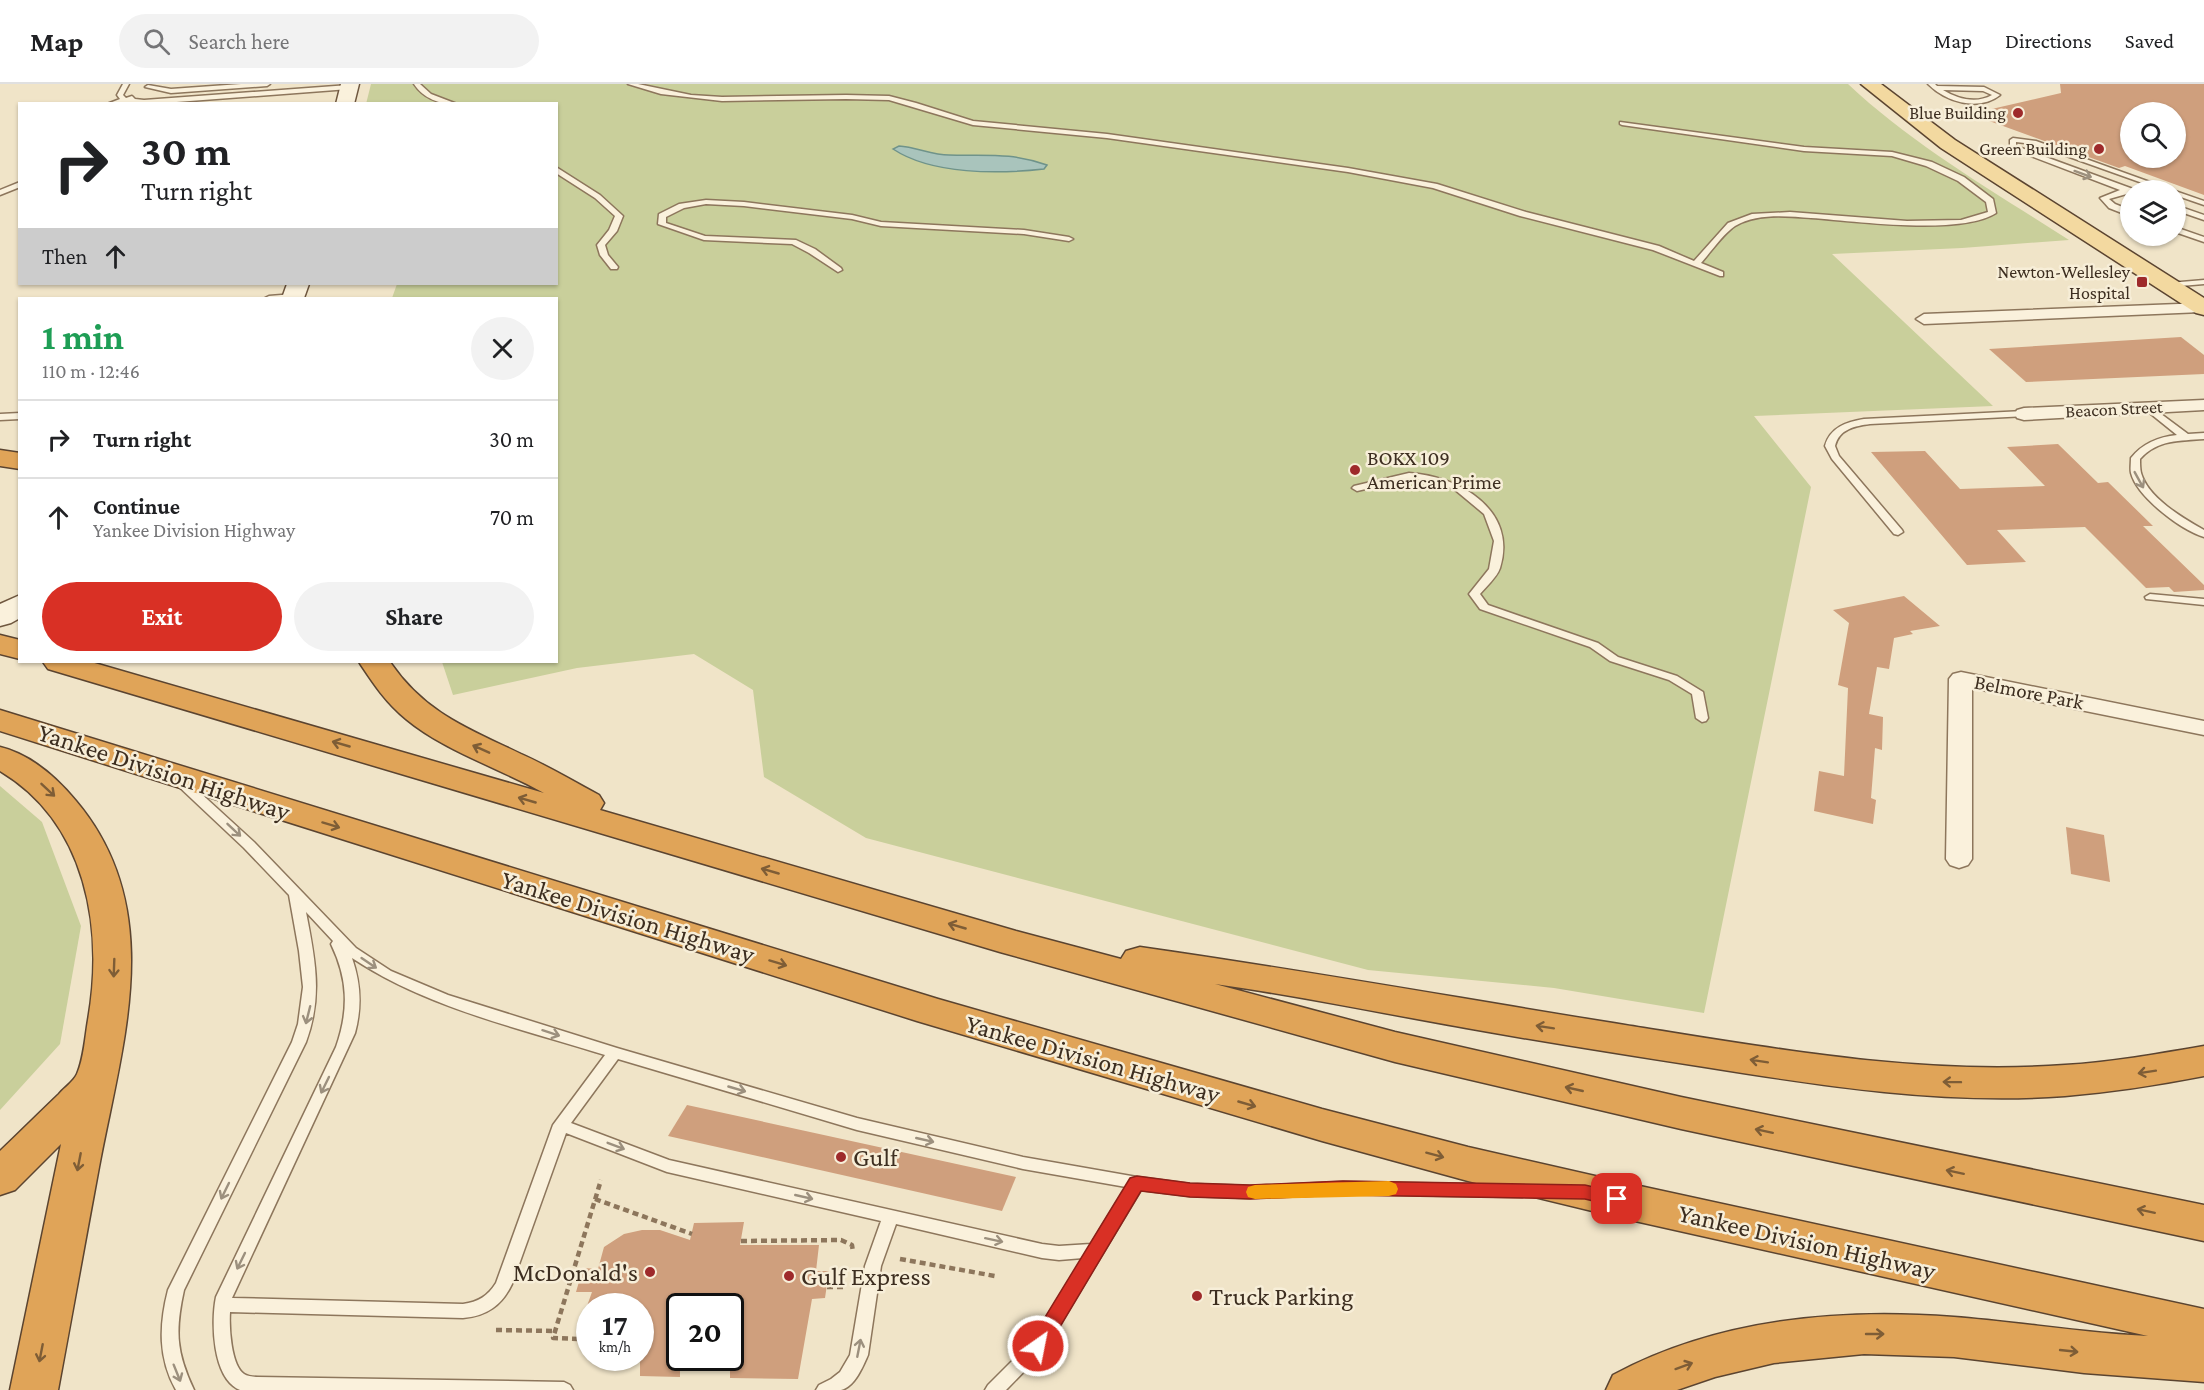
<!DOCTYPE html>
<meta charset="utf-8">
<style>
:root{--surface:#fff;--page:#f2f2f2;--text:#202124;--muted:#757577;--line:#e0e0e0;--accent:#d93025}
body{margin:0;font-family:"Crimson Pro",serif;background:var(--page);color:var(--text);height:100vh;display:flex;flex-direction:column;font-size:22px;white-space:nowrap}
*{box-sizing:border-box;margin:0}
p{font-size:20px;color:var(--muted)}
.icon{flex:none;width:33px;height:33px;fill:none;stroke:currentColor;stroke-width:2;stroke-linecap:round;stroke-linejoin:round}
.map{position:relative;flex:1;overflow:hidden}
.details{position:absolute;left:18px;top:213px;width:540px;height:366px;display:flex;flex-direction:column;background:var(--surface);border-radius:0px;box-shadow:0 2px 4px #0004}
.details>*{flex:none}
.hud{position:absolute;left:18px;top:18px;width:540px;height:183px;border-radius:0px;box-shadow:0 2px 4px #0004;background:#fff;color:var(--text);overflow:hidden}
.tools{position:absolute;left:2120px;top:18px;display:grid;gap:12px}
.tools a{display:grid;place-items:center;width:66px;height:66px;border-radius:50%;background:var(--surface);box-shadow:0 2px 4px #0004;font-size:30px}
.speed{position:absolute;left:576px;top:1209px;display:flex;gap:12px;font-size:30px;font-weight:700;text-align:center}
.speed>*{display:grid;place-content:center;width:78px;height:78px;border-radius:50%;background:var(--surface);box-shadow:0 2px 4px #0004;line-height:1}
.speed small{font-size:15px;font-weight:400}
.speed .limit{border:3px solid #111;border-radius:9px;background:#fff;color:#111}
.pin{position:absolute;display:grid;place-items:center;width:51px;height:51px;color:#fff;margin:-26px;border-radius:12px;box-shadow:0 3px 9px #0006}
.me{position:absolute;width:66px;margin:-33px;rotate:33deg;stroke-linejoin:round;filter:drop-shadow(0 0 4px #0008)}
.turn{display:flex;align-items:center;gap:21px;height:126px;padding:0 24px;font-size:27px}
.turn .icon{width:78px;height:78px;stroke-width:2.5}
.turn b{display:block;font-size:42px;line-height:51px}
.then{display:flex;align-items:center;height:57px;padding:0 24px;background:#0003;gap:12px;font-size:22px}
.round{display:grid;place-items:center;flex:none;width:63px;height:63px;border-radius:32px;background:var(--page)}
.summary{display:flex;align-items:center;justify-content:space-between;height:102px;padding:0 24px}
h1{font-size:36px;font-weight:700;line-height:45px;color:#1e9e55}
.primary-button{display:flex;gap:12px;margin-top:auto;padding:12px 24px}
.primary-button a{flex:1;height:69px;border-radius:36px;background:var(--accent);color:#fff;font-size:24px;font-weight:700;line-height:69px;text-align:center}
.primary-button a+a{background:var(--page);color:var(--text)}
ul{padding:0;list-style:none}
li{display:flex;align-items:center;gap:18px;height:78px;padding:0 24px;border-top:2px solid var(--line)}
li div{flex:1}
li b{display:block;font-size:22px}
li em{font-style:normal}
header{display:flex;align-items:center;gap:36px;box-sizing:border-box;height:84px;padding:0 30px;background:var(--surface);border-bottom:2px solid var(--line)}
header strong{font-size:28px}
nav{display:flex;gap:33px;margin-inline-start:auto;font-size:21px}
.search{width:420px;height:54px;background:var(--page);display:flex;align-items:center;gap:15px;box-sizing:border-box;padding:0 21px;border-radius:33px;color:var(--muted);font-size:22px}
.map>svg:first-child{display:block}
.green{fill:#c9cf9b}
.water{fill:#a9c4bc;stroke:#6f938a;stroke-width:1.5}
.building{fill:#cf9f7d;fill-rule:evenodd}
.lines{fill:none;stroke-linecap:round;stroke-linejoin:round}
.lane-casing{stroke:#8d765c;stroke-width:3}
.street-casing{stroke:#8d765c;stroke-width:3}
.secondary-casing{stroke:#6f573f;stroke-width:3}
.primary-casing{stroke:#5b4430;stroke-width:3}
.highway-casing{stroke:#5b4430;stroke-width:3}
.path{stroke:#8d765c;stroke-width:4.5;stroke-dasharray:6 4;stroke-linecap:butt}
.lane{fill:#faf1dc;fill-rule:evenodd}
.street{fill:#faf1dc;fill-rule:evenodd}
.secondary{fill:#faf1dc;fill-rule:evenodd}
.primary{fill:#f3d9a0;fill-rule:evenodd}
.highway{fill:#e0a458;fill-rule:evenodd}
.oneway{stroke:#9c907e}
.oneway2{stroke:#7e5d36}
.route{fill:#d93025;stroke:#8d1f18;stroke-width:1.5}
.slow{fill:#f59e0b}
.poi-dot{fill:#9e2a2b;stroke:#f7eed8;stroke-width:2}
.labels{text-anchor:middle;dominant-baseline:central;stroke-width:5;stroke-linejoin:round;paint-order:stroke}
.far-poi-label{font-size:18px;fill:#3d2e20;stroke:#f7eed8;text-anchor:end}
.far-street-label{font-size:18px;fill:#3d2e20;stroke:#f7eed8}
.poi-label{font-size:21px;fill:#3d2e20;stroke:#f7eed8;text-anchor:start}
.street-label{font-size:21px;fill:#3d2e20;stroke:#f7eed8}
.near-street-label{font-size:26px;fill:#3d2e20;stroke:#f7eed8}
.near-poi-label{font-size:26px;fill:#3d2e20;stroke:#f7eed8;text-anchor:start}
</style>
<header>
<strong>Map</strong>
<div class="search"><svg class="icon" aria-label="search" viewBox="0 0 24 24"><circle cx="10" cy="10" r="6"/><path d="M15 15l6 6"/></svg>Search here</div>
<nav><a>Map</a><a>Directions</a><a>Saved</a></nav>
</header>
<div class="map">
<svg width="2204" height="1306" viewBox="0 0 2204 1306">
<rect width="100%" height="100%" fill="#f0e4c8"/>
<g class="green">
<path d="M371,0H1848C1914,62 1993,107 2069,156L1962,164L1832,170L1993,322L1754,332L1811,403L1704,929L1554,904L1368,886L866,754L764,693L753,606L694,570L577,584L453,611L442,578H556V214H392L397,200H556V20H366Z"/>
<polygon points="0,702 42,738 81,842 60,960 0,1026"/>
</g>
<path class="water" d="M899,62C916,63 932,71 949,71C987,72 1010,68 1047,81L1044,85C999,90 932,91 893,65Z"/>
<g class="building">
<path d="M2060,0H2204V111L2125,82L2119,84L1970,30L2061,9ZM2130,28H2175V74H2130Z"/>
<polygon points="2181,253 2204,271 2204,290 2026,298 1989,265"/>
<polygon points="2058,360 2098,399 2108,398 2153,442 2143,442 2204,501 2204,506 2174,508 2169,503 2146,504 2085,443 1997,446 2026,478 1967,481 1871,368 1925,367 1960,405 2045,402 2007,363"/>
<polygon points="1904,512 1940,542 1910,547 1913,550 1894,554 1889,585 1877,583 1869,630 1883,633 1882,666 1875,664 1871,714 1876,716 1873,740 1814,727 1819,687 1844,692 1848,604 1838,601 1849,539 1833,526"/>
<polygon points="2066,743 2104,751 2110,798 2071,790"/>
<polygon points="687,1021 1016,1093 1002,1127 668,1052"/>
<polygon points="744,1138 740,1161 819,1161 816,1187 829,1187 825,1214 812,1215 798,1295 730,1294 730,1222 680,1222 680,1293 640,1292 640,1222 587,1222 592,1208 576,1208 583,1184 598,1185 604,1163 624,1150 642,1146 660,1146 690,1156 694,1139"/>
</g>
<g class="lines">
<g class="lane-casing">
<g id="lane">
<polygon points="123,0 129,0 123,11 126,14 132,12 135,15 144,16 349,1 352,3 349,5 150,20 107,20 120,15 117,11"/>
<polygon points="241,0 270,0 267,2 171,9 145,3 148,1 171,5"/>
<path d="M414,0H420L431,10L457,20C439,20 424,15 414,0Z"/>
<path d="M628,0H638L691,11L722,13L846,11L889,12L916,19L973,37L1107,50L1348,84L1437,100L1526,128L1659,162L1694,177L1728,139L1752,130L1790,128L1907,137L1961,136L1988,128L1986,118L1958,97L1926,82L1892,72L1804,67L1622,41L1620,40V38L1804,63L1892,68L1932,78L1964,93L1993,115L1996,129C1960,152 1855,137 1811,134C1787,132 1756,129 1735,142C1723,150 1710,169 1701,179L1723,188V192H1720L1653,166L1520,132L1433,104L1348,88L1107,54L973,41L889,16L846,15L722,17L661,10Z"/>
<path d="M1928,0H1935L1937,2L1984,3L2000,11C1978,28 1946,18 1928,0ZM1943,6L1983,7L1992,11C1976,20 1958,15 1943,6Z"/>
<polygon points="2013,54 2036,57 2172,106 2162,106 2033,60 2016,58 2016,62 2133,105 2130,106 2130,109 2109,115 2115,120 2130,126 2130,131 2127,131 2109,124 2100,114 2120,106 2010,64 2010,56"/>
<polygon points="556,83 600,111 623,132 617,147 605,161 608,171 618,183 617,185 611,185 600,171 597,161 609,146 615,132 595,114 556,89"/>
<polygon points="20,98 20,103 0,111 0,106"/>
<polygon points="2175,107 2204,117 2204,121 2175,111"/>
<polygon points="706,116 744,118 852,131 881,138 1024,146 1069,153 1073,155 1069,157 1024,150 881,142 852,135 744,122 706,120 684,124 666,133 666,139 705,152 796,156 815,165 841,184 842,186 838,188 809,169 792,160 704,156 658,140 659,130 679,120"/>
<polygon points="2175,121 2204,131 2204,136 2175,126"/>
<polygon points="2175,143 2204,153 2204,158 2175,148"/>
<polygon points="2204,196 2204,200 2169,203 2165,201 2169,199"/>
<polygon points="294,210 297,210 297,214 265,214 269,212"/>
<path d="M2149,321L2188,350L2204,349V355C2180,357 2158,355 2140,375C2140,379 2140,385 2141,389C2148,414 2183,434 2204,446V453C2181,446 2137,413 2131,389C2130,385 2131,379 2131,374C2143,359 2158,353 2177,351L2146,326V322Z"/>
<path d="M2024,327L2029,330L2027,332L1870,340C1855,342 1839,345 1835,362L1839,372L1902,446L1903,448L1898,451L1894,450L1832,375L1825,362C1830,343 1847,338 1864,335Z"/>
<polygon points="20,329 20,335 0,336 0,330"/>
<path d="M1409,389C1459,392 1518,426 1500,484C1497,493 1486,503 1480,510L1488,521L1598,559L1618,573L1677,592L1703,608L1708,634L1706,637L1702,638L1696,634L1692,610L1669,596L1610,577L1590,563L1480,525L1469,510L1489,485L1494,457L1484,430L1454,405L1426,396L1409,395L1357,407L1352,404L1354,402Z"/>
<polygon points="2150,510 2204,515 2204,521 2146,515 2145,513"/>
<path d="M180,693L184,694L254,758L356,864L391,887L448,911L617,964L857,1034L1023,1073L1137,1093L1190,1100L1250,1102L1343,1098L1522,1101L1528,1103L1530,1107L1528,1111L1522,1113L1343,1110L1250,1114L1190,1112L1141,1106L1044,1267L1006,1306H985L988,1301L1032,1257L1083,1174L1059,1176L1042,1174L896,1140L881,1182L868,1271C863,1282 855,1303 841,1306C834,1306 824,1306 816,1306L819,1301L831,1295L840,1288L850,1271L865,1182L881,1137L667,1088L566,1049L512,1200C502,1221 487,1232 463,1234L230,1228C229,1243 231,1281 244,1290C247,1292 254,1293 258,1293L564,1298L570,1301L573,1306H240C212,1295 211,1237 216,1213L336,963C349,926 348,895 331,860L333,857L306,828C315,875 323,912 306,958L184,1206C175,1247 176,1268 194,1306H176C158,1274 159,1241 168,1206L292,958L298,940L303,903L299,867L289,811L244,764L176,700L174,697L176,694ZM352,874C427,924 519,944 605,971L553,1041L496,1199C488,1212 478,1218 463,1220L232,1214L355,949C362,923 361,900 352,874ZM618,975L857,1046L1023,1085L1126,1103L1091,1160L1059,1162L1042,1160L669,1076L571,1039Z"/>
</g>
</g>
<g class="street-casing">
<g id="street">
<polygon points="2204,219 2204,227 2202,228 1924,240 1916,235 1924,230"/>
<polygon points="2204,316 2204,326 2024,336 2017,334 2015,330 2017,326 2024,324"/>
<polygon points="1961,588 2204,637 2204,651 1972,604 1972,775 1968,781 1959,784 1950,781 1946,775 1949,595 1953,590"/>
</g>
</g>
<g class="secondary-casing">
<g id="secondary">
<polygon points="341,0 359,0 354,20 336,20"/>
<polygon points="287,200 309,200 304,214 282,214"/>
<polygon points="20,511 20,534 11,539 0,542 0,520"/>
</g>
</g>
<g class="primary-casing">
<polygon id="primary" points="1861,0 1881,0 1955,56 2204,214 2204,231 2196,229 1941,64"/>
</g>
<g class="highway-casing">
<g id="highway">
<polygon points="0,366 20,369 20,385 0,382"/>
<polygon points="0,551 20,556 20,575 0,570"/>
<path d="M43,578H91L544,709C501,685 443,666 406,635C386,619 373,599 359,578H390C425,629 467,644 521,670C548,682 573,697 599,711L604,719L600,726L1016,847L1121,875L1126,867L1140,863C1302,886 1463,915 1625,941C1770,964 1918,992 2065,981C2112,978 2158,970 2204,962V992C2158,1001 2112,1008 2065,1012C1945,1021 1823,1002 1705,983C1627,971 1550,959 1472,945C1386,930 1301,912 1215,900L1395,948L1681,1013L2204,1121V1157L1681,1045L1395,978L1000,868L48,585Z"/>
<path d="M0,626L938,915L1322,1025L1468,1063L1617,1097L2204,1225V1298L2084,1289L1954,1273L1864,1270L1774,1279L1715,1293L1677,1306H1606L1613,1291C1717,1235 1838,1224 1954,1233C2019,1238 2083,1249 2148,1252L1617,1133L1468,1097L1322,1057L917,937L0,647Z"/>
<path d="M0,663C30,670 57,694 76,717C168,826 122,959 99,1083C85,1157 72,1232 58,1306H10L61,1060L15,1106L0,1111V1067C20,1048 39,1029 59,1010C64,1004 74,997 77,990C84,974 85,953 88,936C104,844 87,739 0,687Z"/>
</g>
</g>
<g class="path">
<polyline points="595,1115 692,1150"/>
<polyline points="741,1157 841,1156 852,1161 853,1168"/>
<polyline points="900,1175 995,1192"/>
<polyline points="827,1203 846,1203"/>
<polyline points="496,1246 555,1247"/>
<polyline points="578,1255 553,1254 601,1096"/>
</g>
<use href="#lane" class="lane"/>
<use href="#street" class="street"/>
<use href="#secondary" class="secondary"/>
<use href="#primary" class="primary"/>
<use href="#highway" class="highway"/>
</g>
<defs><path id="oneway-shaft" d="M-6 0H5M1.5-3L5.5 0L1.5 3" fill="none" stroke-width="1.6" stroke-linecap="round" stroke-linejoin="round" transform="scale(1.5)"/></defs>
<g class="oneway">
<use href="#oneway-shaft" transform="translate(2083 90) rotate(20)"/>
<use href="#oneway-shaft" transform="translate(2139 396) rotate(61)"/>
<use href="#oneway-shaft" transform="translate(234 746) rotate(43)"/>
<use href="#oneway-shaft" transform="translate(369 879) rotate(34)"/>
<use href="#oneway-shaft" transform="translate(308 931) rotate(104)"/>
<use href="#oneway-shaft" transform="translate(551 949) rotate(18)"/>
<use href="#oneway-shaft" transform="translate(325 1001) rotate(116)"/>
<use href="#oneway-shaft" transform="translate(737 1005) rotate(16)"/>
<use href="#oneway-shaft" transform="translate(925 1056) rotate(13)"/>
<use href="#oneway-shaft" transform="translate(616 1062) rotate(21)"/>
<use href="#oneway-shaft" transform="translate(225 1107) rotate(116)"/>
<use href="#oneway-shaft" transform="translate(804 1113) rotate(13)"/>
<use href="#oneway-shaft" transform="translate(994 1156) rotate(12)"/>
<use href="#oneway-shaft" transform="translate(241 1177) rotate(116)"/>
<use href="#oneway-shaft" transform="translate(859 1264) rotate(-79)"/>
<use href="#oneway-shaft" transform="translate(177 1289) rotate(68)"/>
</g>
<g class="oneway2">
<use href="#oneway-shaft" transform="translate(341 660) rotate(-164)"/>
<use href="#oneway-shaft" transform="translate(481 665) rotate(-156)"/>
<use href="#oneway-shaft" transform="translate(48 706) rotate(43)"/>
<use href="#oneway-shaft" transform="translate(527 716) rotate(-164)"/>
<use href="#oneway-shaft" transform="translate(331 741) rotate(17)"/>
<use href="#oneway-shaft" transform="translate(770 787) rotate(-164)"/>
<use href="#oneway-shaft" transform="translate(957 842) rotate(-164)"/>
<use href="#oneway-shaft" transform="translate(778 879) rotate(17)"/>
<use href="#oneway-shaft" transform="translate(114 884) rotate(92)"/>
<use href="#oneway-shaft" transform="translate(1545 943) rotate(-171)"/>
<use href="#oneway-shaft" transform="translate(1759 977) rotate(-171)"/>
<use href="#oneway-shaft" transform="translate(2147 988) rotate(171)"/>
<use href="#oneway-shaft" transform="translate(1952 998) rotate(-179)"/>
<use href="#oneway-shaft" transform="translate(1574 1005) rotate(-167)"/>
<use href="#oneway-shaft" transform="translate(1247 1020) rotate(16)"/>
<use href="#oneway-shaft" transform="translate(1764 1047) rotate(-168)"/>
<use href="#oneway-shaft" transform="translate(1435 1071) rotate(15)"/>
<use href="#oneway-shaft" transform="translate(79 1078) rotate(101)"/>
<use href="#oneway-shaft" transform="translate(1955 1088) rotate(-168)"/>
<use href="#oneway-shaft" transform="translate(2146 1127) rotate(-168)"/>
<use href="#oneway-shaft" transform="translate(1875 1250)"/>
<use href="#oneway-shaft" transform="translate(2069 1267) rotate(6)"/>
<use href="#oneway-shaft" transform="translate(41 1269) rotate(101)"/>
<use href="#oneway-shaft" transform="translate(1684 1282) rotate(-20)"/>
</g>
<polygon class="route" points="1137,1092 1190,1099 1250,1101 1343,1097 1585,1101 1624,1110 1626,1115 1624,1121 1617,1123 1585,1115 1343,1111 1250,1115 1190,1113 1141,1107 1045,1268 1038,1270 1031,1268 1028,1262 1031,1256 1130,1094"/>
<polygon class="slow" points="1389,1097 1396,1100 1398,1105 1396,1110 1389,1112 1255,1115 1248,1113 1246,1108 1248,1103 1255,1101"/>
<g class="poi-dot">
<circle cx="2018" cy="29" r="6"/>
<circle cx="2099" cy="65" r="6"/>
<rect x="2136" y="192" width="12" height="12" rx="3"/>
<circle cx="1355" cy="386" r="6"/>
<circle cx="841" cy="1073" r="6"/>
<circle cx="650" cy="1188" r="6"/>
<circle cx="789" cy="1192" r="6"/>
<circle cx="1197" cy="1212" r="6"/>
</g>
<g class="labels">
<g class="far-poi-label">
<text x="2006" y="29">Blue Building</text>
<text x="2087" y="65">Green Building</text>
<text x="2130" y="188">Newton-Wellesley<tspan x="2130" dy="21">Hospital</tspan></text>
</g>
<g class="far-street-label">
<text transform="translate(2114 325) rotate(-3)">Beacon Street</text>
</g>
<g class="poi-label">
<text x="1367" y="374">BOKX 109<tspan x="1367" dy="24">American Prime</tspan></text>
</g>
<g class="street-label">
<text transform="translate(2029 608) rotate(11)">Belmore Park</text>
</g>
<g class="near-street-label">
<text transform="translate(164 688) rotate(18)">Yankee Division Highway</text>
<text transform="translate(628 833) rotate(17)">Yankee Division Highway</text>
<text transform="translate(1093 975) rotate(16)">Yankee Division Highway</text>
<text transform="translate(1807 1158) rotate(13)">Yankee Division Highway</text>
</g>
<g class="near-poi-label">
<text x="853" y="1073">Gulf</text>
<text x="638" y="1188" text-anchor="end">McDonald's</text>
<text x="801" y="1192">Gulf Express</text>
<text x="1209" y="1212">Truck Parking</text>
</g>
</g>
</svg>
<div class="tools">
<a><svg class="icon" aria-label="search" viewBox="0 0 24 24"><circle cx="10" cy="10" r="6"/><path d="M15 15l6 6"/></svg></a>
<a><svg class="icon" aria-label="layers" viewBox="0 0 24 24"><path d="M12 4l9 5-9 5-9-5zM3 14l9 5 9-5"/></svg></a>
</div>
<div class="speed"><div>17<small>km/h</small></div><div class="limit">20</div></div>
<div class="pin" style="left:1617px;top:1115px;background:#d93025"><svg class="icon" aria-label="arrive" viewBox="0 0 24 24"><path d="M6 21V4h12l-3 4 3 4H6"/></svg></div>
<svg class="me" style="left:1038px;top:1262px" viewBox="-20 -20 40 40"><circle r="17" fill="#d93025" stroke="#fff" stroke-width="3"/><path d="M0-11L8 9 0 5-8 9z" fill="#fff"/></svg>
<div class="hud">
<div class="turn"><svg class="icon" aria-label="right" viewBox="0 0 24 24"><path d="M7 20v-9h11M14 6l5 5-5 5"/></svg><div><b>30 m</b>Turn right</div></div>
<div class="then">Then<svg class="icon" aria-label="ahead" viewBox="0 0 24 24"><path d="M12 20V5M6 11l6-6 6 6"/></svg></div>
</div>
<section class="details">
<div class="summary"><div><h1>1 min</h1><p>110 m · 12:46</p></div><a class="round"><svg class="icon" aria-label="close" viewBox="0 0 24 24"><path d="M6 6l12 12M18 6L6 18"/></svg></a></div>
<ul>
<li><svg class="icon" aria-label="right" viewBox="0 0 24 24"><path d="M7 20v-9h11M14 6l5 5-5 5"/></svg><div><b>Turn right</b></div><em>30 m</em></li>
<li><svg class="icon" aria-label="ahead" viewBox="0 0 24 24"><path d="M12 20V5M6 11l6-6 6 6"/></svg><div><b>Continue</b><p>Yankee Division Highway</p></div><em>70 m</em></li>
</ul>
<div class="primary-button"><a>Exit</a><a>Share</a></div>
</section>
</div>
